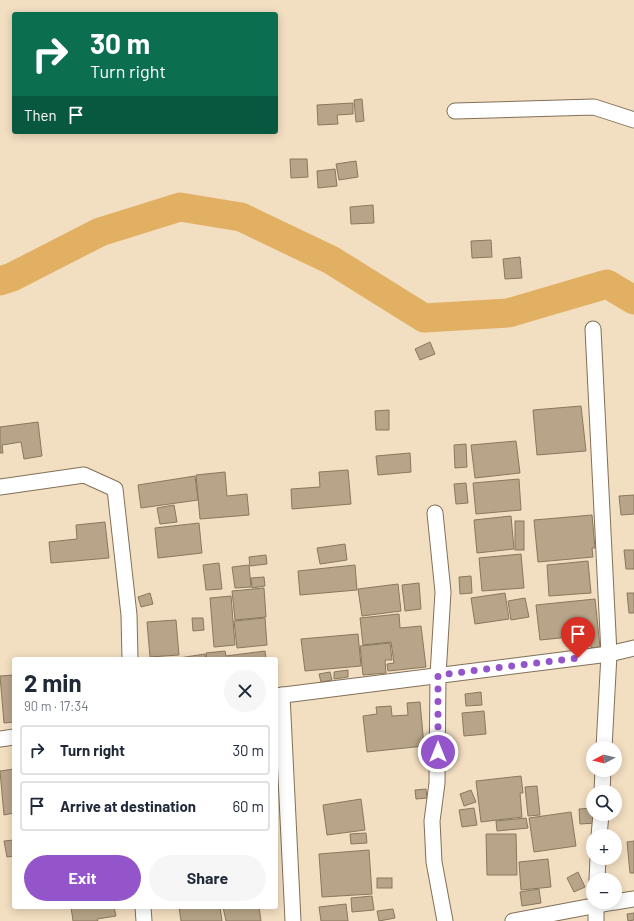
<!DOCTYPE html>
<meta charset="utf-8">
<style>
:root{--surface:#fff;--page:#f6f6f7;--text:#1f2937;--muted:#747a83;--line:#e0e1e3;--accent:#9455cb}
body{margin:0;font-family:Barlow,sans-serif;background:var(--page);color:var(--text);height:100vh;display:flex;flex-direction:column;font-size:15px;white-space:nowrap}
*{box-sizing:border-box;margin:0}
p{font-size:13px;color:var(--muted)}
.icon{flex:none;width:22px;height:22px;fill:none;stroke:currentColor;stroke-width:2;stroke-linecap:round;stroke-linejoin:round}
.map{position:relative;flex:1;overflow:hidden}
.sheet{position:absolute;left:12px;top:657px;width:266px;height:252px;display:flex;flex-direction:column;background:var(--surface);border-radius:4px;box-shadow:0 2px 10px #0003}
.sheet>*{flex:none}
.banner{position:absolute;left:12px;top:12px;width:266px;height:122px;border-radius:4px;box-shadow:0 2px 10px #0003;background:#0b6e4f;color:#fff;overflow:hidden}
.needle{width:26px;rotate:263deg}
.buttons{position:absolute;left:586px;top:741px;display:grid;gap:8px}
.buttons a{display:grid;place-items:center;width:36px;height:36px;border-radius:50%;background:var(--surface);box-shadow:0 2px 10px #0003;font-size:20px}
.pin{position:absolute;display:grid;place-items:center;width:34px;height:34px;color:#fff;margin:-41px -17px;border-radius:50% 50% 50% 0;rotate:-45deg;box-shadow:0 0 4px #0007}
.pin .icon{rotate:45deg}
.me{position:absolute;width:44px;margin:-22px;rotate:0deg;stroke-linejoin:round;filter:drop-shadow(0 0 3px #0008)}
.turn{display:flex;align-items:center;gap:14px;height:84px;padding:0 12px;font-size:18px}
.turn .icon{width:52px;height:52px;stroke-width:2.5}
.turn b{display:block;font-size:28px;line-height:34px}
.then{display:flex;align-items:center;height:38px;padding:0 12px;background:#0003;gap:8px;font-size:15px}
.round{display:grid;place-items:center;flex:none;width:42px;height:42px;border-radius:21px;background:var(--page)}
.headline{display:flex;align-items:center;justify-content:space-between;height:68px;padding:0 12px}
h1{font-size:24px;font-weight:700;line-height:30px}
.cta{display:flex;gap:8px;margin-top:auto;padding:8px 12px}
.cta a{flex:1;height:46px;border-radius:24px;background:var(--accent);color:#fff;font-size:16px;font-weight:700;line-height:46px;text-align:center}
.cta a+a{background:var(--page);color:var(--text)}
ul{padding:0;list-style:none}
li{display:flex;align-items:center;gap:12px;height:50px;margin:0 8px 6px;padding:0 4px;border:2px solid var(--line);border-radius:4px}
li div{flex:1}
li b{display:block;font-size:15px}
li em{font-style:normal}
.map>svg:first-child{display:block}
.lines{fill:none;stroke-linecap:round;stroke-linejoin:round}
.river{stroke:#e2b062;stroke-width:29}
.building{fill:#b7a489;stroke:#8a785e}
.minor-casing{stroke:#827057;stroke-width:17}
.minor{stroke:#fff;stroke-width:15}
.route{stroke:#9455cb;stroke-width:7;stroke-dasharray:0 12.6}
</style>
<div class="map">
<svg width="634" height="921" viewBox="0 0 634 921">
<rect width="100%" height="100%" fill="#f2dec1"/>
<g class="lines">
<polyline class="river" points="0,281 12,277 100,232 180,207 241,217 331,260 424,318 508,313 607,284 634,300"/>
</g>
<g class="building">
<polygon points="362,99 364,121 356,122 354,100"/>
<polygon points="353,103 353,114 337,115 338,124 318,125 317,105"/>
<polygon points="290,159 307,159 308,177 291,178"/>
<polygon points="356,161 358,177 339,180 336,164"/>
<polygon points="335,169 337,186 318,188 317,171"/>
<polygon points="373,205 374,223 351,224 350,207"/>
<polygon points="491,240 492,257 472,258 471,241"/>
<polygon points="520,257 522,278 505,279 503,259"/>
<polygon points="430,342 435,354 420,360 415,349"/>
<polygon points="581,406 586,451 537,455 533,410"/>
<polygon points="389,410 389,430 376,430 375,411"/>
<polygon points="38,422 42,456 24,459 21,442 2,445 3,453 0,453 0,427"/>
<polygon points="516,441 520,473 475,478 471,445"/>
<polygon points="466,444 467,467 455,468 454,445"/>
<polygon points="410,453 411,472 378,475 376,456"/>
<polygon points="348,470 351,504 292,509 291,489 320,487 319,472"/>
<polygon points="225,472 227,496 247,494 249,515 200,519 196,475"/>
<polygon points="195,476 198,500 141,508 138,485"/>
<polygon points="519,479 521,510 476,514 473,483"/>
<polygon points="466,483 468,503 456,504 454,484"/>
<polygon points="634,495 634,514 621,515 619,496"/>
<polygon points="174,505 177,522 160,524 157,508"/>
<polygon points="592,515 595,548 592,548 593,557 538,562 534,520"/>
<polygon points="511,516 514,549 477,553 474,520"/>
<rect x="515" y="521" width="9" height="29"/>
<polygon points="105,522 109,558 51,563 49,542 77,539 76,525"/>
<polygon points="199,523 202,553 158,558 155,528"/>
<polygon points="345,544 347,560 320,564 317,548"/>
<polygon points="624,550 634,550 634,569 626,569"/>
<polygon points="521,554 524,588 482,591 479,558"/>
<polygon points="266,555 267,564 250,566 249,557"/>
<polygon points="588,561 591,593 549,596 547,565"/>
<polygon points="219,563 222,589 206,590 203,565"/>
<polygon points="249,565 251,587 235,588 232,567"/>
<polygon points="355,565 357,590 300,595 298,571"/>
<polygon points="471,576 472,593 460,594 459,577"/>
<polygon points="264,577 265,586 252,588 251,578"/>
<polygon points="419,583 421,609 405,611 402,585"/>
<polygon points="398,584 401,611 362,616 358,589"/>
<polygon points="264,588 266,617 235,620 232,591"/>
<polygon points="150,593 153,604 141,607 138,597"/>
<polygon points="505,593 509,619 475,624 471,598"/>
<polygon points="627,593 634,593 634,613 629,613"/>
<polygon points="231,596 235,645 214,647 210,598"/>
<polygon points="525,598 529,617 511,620 508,601"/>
<polygon points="595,599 600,647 591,648 590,635 540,640 536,605"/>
<polygon points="399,614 400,628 421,626 426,667 388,671 387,664 394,663 391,642 363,645 360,618"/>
<polygon points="192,618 203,618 204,630 193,631"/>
<polygon points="265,618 267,645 237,648 234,621"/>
<polygon points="176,620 179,655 150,657 147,622"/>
<polygon points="358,634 361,666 305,671 301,639"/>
<polygon points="390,643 392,660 385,660 386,673 363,675 360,646"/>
<polygon points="225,651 226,656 265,651 266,659 207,659 206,653"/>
<polygon points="205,654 206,659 179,659 179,658"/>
<polygon points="348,670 348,677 334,679 334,672"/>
<polygon points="330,672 332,680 321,682 319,674"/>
<polygon points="14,675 14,722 4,723 0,676"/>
<polygon points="481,692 482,705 466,706 465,694"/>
<polygon points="420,702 424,746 367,752 363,716 377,714 376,707 391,706 392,716 408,715 407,703"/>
<polygon points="484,711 486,734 464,736 462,713"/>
<polygon points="14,769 14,813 4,815 0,771"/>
<polygon points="521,776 523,793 520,793 522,817 481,822 476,781"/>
<polygon points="537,786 540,815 528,816 525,787"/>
<polygon points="426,789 427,798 416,799 415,790"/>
<polygon points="471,790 476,802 464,806 460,794"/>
<polygon points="361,799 365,830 327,835 323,805"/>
<polygon points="474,808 477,825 462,827 459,810"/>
<polygon points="593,808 596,823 580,824 579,809"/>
<polygon points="571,812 576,846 534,852 529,818"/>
<polygon points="526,818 528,828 497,831 496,821"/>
<polygon points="366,833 367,843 351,844 350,834"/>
<polygon points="486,834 516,834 517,875 487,875"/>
<polygon points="14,840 14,856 7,857 4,841"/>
<polygon points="634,841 634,873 630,873 627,842"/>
<polygon points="369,850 372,894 322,897 319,854"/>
<polygon points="548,859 551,887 521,890 519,862"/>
<polygon points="578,872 585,887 574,892 567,878"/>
<rect x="377" y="878" width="15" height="10"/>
<polygon points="539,889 541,903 522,906 520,892"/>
<polygon points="372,896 374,910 352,912 351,898"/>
<polygon points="346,904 348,921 321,921 319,907"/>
<polygon points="71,907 114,907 116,916 97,919 98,921 73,921"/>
<polygon points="179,907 220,907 222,921 181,921"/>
<polygon points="223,907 259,907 261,921 226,921"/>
<polygon points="393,909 395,918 379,921 377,911"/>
<polygon points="634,913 634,920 628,921 627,914"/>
</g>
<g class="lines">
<g class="minor-casing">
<g id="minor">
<polyline points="455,111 594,107 634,120"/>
<polyline points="593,329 609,654 604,748"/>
<polyline points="0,487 84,475 115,489 129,615 130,659"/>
<polyline points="435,513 443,592 438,675 437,783 432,821 434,862 445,921"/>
<polyline points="282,695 293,921"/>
<polyline points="276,696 609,654 634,648"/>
<polyline points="0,739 14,737"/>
<polyline points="602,792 603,770"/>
<polyline points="599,836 601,814"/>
<polyline points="597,880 598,858"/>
<polyline points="596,902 596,921"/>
<polyline points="615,902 634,899"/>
<polyline points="143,907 144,921"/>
<polyline points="513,921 614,902"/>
</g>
</g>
<use href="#minor" class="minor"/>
</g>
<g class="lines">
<polyline class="route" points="438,752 438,675 578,658"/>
</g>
</svg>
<div class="buttons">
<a><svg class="needle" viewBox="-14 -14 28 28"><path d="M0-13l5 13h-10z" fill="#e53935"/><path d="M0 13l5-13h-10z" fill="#747a83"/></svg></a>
<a><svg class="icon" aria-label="search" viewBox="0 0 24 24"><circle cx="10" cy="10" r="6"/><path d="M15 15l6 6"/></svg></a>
<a>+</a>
<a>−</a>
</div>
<div class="pin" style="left:578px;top:658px;background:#d93025"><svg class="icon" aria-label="arrive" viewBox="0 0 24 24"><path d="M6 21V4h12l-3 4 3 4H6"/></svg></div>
<svg class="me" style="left:438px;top:752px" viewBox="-20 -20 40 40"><circle r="17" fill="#9455cb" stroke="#fff" stroke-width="3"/><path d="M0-11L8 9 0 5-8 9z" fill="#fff"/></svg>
<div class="banner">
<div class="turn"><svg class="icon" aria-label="right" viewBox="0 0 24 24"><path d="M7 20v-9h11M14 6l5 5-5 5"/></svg><div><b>30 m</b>Turn right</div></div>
<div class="then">Then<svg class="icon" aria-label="arrive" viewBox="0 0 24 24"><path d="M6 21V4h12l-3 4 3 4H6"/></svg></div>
</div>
<section class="sheet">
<div class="headline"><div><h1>2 min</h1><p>90 m · 17:34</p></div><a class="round"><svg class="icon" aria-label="close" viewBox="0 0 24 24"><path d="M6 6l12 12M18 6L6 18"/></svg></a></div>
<ul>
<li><svg class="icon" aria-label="right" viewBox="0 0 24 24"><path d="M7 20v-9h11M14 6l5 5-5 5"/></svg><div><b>Turn right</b></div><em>30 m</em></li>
<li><svg class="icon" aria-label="arrive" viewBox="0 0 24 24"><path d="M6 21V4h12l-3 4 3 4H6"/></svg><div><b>Arrive at destination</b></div><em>60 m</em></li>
</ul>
<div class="cta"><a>Exit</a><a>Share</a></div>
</section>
</div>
